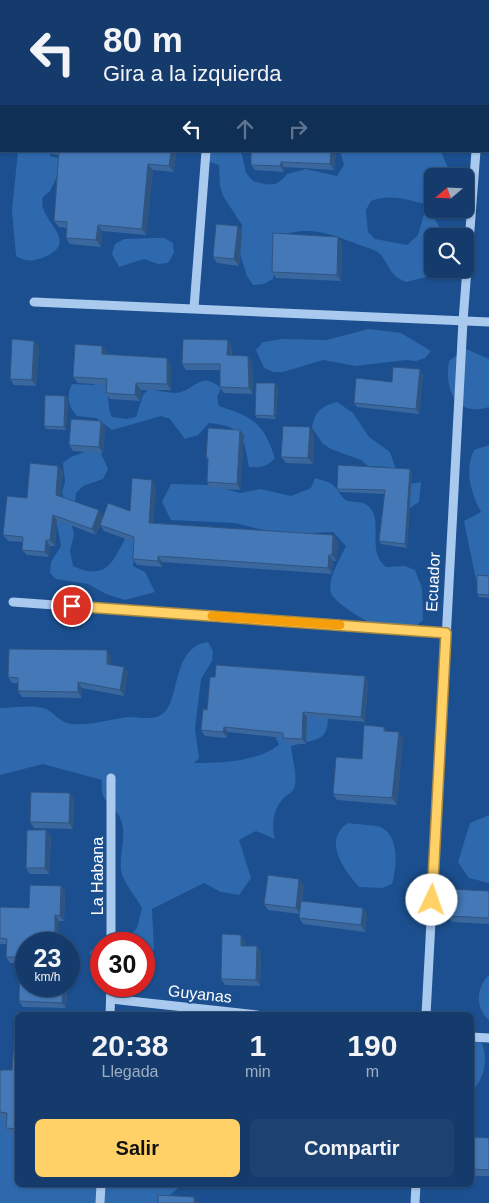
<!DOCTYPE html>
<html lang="es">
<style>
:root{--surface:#143b6b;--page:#1d4271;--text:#f1f3f6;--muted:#9dadc1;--line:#33557e;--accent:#ffd166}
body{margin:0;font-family:Helvetica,sans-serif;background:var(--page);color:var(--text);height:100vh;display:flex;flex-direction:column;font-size:19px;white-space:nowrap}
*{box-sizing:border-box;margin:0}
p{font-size:16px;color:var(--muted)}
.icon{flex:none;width:28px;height:28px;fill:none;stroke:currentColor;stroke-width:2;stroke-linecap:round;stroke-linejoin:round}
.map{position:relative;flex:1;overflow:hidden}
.panel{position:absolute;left:15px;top:1012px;width:459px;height:175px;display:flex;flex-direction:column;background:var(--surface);border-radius:8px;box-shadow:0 1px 4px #0004,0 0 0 1px var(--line)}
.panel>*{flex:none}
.hud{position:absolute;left:0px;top:0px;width:490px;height:152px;box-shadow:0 1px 4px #0004,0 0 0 1px var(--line);background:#143b6b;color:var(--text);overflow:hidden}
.needle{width:32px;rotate:251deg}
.tools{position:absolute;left:424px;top:168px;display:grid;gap:10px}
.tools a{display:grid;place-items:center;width:50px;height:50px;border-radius:8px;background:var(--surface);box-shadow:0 1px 4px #0004,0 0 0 1px var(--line);font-size:25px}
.speed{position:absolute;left:15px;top:932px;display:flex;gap:10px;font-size:25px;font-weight:700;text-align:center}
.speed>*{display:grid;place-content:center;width:65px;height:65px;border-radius:50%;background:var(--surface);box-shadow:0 1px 4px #0004,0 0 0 1px var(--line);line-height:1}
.speed small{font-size:12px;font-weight:400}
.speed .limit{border:8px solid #d22;background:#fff;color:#111}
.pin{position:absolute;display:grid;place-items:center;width:42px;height:42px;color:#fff;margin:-21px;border:2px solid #fff;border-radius:50%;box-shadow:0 1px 5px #0007}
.me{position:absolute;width:55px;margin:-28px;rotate:3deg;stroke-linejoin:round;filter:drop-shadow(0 0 4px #0008)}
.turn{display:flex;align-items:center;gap:18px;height:105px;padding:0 20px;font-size:22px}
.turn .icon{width:65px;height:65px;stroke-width:2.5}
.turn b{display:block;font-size:35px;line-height:42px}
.lanes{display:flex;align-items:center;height:48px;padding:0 20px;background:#0003;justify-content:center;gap:25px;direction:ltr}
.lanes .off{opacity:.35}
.eta{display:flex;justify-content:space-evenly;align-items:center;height:85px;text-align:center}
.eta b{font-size:30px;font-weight:600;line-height:35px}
.primary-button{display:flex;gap:10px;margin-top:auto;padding:10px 20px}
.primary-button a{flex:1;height:58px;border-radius:8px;background:var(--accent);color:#111;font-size:20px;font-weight:600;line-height:58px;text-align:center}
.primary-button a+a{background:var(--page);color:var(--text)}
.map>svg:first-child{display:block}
.green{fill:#2e69ad}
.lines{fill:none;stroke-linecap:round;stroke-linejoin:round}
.minor{stroke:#a9c9ee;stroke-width:9}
.wall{fill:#3a679d}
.shaded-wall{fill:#305480}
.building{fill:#4478b7;stroke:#305480}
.route-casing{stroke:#a68842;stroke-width:12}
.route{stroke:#ffd166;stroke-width:9}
.slow{stroke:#f59e0b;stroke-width:9}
.labels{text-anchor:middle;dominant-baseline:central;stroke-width:4;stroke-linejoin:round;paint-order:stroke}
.street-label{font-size:16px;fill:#fff;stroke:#1b4f8f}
</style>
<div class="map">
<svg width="489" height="1203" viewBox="0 0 489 1203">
<rect width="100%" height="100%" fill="#1b4f8f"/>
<g class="green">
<path d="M18,151H50V156L65,160L50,191L43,197C42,200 42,205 43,208C49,227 78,244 42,258C31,262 25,261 16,256L12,211Z"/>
<path d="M205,151H241L246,173L253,181C268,186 278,187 287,174L306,169L337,176L344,165L340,151H441L451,176H432V206C411,201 393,193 371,201L366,210L368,232L375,239L407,245L418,235L424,214L434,218L445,236H432V269H439L426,277L406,282C389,275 391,268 381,255C376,249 367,248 360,245C326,233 311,225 275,237V269L273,279L264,284L253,285L247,276L240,254L242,225L223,196L220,186L219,165L210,162Z"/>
<polygon points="153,238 164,238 173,243 174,253 168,263 158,264 144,259 119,267 112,254 115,244 124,239"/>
<polygon points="369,329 401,333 431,351 425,358 416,361 406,360 356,366 323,360 283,372 274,372 264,368 256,350 263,342 283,339 326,340"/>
<path d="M466,349L489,359V407C456,418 444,389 449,361Z"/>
<path d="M102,379C111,391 106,405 112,417L126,419L136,417L143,395L148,389C157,390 167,393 176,393C196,391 199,370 221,388L217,397L219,406C254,418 263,422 275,458C267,467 260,468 249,467C243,435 244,427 209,423L198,435L185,439L170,419L161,416L112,430L96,418L77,416C68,406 66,396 72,384L94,385Z"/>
<path d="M337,402L353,413L369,437L390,452L400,482L410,484L421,482L419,502L410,508H400L387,467L368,466L361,460L331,449L323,444L312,428C314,412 322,406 337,402Z"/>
<path d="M489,445V581L476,580L464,521L481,512C471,493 464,471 474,450Z"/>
<path d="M90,450L100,451L108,469L103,479L83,486L76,493L72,526L74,535L70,551L73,566C107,582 113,561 127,535L136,539L133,566L145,572L155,592L125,600L106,594L88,584L56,579L50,573L51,562L61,546L56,519L64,501L62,492L65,482L63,463L71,457Z"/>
<path d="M315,478C320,480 328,481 333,485C338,489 341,497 346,500C352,503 360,501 365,504C387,516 364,549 386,567L405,566L415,570L422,588L423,620C416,627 405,634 396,634C384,633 334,604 331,593C327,579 340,559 346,546L333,532L312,533L294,538L235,523L171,520L162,502L171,484L211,485L240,493L261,489L291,496L311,488Z"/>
<path d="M208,642L213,651L212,661L201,679L195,729L199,758L194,763C222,763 256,762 279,745L266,714L326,703C332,740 323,738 291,746C292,758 297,773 295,785C294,793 287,794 283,799C273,809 271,826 275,839L256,831L239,840L251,878L239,895L221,892L204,883L152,909L154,949L144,960V944H101V965L89,953L103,939L122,944L137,928L142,908C136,897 123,882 121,870C119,854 127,836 121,820C114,802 99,805 102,780L43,764L0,775V708C14,708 32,704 46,709C55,713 60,723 72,724C90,726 111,719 129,717C137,717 151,720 159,716C182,707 169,647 208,642Z"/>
<polygon points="489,815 489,883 469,878 458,862 470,823"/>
<path d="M348,823C358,825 370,824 380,827C400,835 397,867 392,884L382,888L359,887C344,870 322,840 348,823Z"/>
<path d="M489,975V1020C475,1009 476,987 489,975Z"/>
<path d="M471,1037L482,1043C488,1061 485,1078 471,1092Z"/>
<polygon points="0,1079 8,1124 17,1129 18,1185 182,1185 160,1203 0,1203"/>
</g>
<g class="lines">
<g class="minor">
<polyline points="488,1 488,0"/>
<polyline points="34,302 489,322"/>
<polyline points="194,308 206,151"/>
<polyline points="13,602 446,633"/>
<polyline points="111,944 111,778"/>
<polyline points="111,999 257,1015"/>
<polyline points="110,1015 111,986"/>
<polyline points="426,1015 463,321 476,151"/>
<polyline points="471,1037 489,1038"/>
<polyline points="100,1203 101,1185"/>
<polyline points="415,1203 416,1185"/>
</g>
</g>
<g class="wall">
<polygon points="49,151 176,151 174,172 153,170 146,235 102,231 101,247 70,244 66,238 67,228 59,227 54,221 59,155 51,154"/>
<polygon points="251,151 336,151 334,170 284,167 284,172 255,170 251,165"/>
<polygon points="238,226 242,232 239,266 217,263 213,257"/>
<polygon points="342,243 341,281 276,278 272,272"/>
<polygon points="34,341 39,347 36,386 14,385 10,379"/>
<polygon points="232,346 232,355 252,361 253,394 224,393 220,387 220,370 186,370 182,364"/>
<polygon points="107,352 106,354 171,365 171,390 141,390 140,401 110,399 106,393 107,385 78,383 73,377"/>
<polygon points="423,374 419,414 357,407 354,403 392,382"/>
<polygon points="278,386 276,419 257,418 255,415"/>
<polygon points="65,396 68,399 66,430 46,429 44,426"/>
<polygon points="101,421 105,428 103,453 73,451 69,445"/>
<polygon points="314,434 313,464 286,463 281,457"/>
<polygon points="244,435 240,490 210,488 207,482 208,460 206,458"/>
<polygon points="410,469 412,472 407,548 381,544 379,541 385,494 340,492 337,489"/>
<polygon points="63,471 60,497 103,516 96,535 57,520 55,546 50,546 49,557 27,555 22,550 23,542 8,541 3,535 27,498"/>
<polygon points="156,486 153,523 333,535 338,541 336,561 333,561 332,574 162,562 162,567 137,565 133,559 134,542 104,531 100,525 130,511"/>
<polygon points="489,576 489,598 479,597 477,594"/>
<polygon points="111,655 111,665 128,672 124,696 82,688 82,698 22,697 18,691 18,683 12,683 8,677"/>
<polygon points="365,676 368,682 365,722 307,717 306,744 287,743 284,738 228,732 227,738 205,736 201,730 215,677"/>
<polygon points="384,727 386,731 403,738 397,805 337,800 333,794 362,759"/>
<polygon points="74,799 73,829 34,828 30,822"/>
<polygon points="46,830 51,836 49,874 30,874 26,868"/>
<polygon points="304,885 302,901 363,908 367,914 365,932 303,924 299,918 299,914 268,910 264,904"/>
<polygon points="61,886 65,891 64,921 59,921 26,986 67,986 66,1008 23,1007 19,1001 20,963 10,963 6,957 7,944 0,944 0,907 29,908"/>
<polygon points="489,891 489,924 452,922 448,916"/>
<polygon points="245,941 245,946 257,946 261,953 260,986 225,985 221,979"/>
<polygon points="16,1013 33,1014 34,1015 18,1015 18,1135 11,1134 6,1128 7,1119 0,1118 0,1070 12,1070"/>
<polygon points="471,1137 489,1138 489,1176 476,1176 475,1183 471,1183"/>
</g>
<g class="shaded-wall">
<polygon points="171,151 176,151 174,172 169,166"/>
<polygon points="331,151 336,151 334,170 330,164"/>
<polygon points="281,162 284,167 284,172 280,166"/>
<polygon points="148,164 153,170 146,235 142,229"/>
<polygon points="98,225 102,231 101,247 96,240"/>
<polygon points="238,226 242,232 239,266 234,259"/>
<polygon points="338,237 342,243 341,281 337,275"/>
<polygon points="228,340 232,346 231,361 227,355"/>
<polygon points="34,341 39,347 36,386 32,380"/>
<polygon points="102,346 107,352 106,360 102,354"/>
<polygon points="248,356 252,361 253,394 249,388"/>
<polygon points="167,358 171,365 171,390 167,384"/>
<polygon points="420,369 423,374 419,414 416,409"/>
<polygon points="136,383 141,390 140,401 135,395"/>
<polygon points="275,383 278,386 276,419 274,416"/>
<polygon points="65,396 68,399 66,430 64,427"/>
<polygon points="101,421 105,428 103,453 99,447"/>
<polygon points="310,427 314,434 313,464 308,458"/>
<polygon points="240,430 244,435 240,490 237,484"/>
<polygon points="58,466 63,471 60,501 56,495"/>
<polygon points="410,469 412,472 407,548 405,544"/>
<polygon points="152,480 156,486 153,529 149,523"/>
<polygon points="99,510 103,516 96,535 92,529"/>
<polygon points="53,515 57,520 55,546 50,540"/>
<polygon points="333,535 338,541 336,561 332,555"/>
<polygon points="46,540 50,546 49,557 45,552"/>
<polygon points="329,555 333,561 332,574 328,568"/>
<polygon points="158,556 162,562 162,567 158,561"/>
<polygon points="107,650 111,655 111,670 107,664"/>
<polygon points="124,667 128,672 124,696 120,690"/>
<polygon points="365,676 368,682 365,722 361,717"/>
<polygon points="78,682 82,688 82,698 78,692"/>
<polygon points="303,712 307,717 306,744 302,739"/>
<polygon points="224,727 228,732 227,738 223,732"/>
<polygon points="399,732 403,738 397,805 392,798"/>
<polygon points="70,793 74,799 73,829 69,823"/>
<polygon points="46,830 51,836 49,874 45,868"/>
<polygon points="299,879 304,885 300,914 296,908"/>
<polygon points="61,886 65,891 64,921 60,916"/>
<polygon points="363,908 367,914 365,932 361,925"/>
<polygon points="55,915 59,921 59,944 55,944"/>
<polygon points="241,935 245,941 245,952 241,946"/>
<polygon points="257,946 261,953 260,986 256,980"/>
<polygon points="63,986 67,986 66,1008 62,1003"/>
<polygon points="471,1169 476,1176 475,1183 471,1177"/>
<polygon points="194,1197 199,1203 194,1203"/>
</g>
<g class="building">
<rect x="51" y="0" width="106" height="1"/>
<polygon points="59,151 171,151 169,166 148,164 142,229 98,225 96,240 66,238 67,222 54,221"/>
<polygon points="251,151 331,151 330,164 281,162 280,166 251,165"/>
<polygon points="216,224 238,226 234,259 213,257"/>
<polygon points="273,233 338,237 337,275 272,272"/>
<polygon points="12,339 34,341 32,380 10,379"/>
<polygon points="183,339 228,340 227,355 248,356 249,388 220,387 220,364 182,364"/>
<polygon points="75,344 102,346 102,354 167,358 167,384 136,383 135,395 106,393 107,379 73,377"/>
<polygon points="393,367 420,369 416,409 354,403 356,378 392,382"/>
<polygon points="256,383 275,383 274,416 255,415"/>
<polygon points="45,395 65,396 64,427 44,426"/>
<polygon points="71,419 101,421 99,447 69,445"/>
<polygon points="283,426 310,427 308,458 281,457"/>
<polygon points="208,428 240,430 237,484 207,482 208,458 206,458"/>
<polygon points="30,463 58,466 56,495 99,510 92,529 53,515 50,540 46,540 45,552 22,550 23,537 3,535 7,496 27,498"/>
<polygon points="338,465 410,469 405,544 379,541 385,490 337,489"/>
<polygon points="132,478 152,480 149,523 333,535 332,555 329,555 328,568 158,556 158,561 133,559 134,537 100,525 108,503 130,511"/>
<polygon points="477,575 489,576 489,595 477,594"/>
<polygon points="9,649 107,650 107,664 124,667 120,690 78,682 78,692 18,691 18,678 8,677"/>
<polygon points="216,665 365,676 361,717 303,712 302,739 283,738 283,733 224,727 223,732 201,730 203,709 207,710 210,677 215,677"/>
<polygon points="364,725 384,727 384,731 399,732 392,798 333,794 336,757 362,759"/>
<polygon points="31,792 70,793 69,823 30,822"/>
<polygon points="27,830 46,830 45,868 26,868"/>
<polygon points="268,875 299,879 296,908 264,904"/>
<polygon points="30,885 61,886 60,916 55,915 55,944 26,944 26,986 63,986 62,1003 19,1001 20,957 6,957 7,939 0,938 0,907 29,908"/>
<polygon points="449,889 489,891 489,918 448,916"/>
<polygon points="301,901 363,908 361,925 299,918"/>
<polygon points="222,934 241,935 241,946 257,946 256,980 221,979"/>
<polygon points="16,1013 33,1014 33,1015 18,1015 18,1129 6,1128 7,1113 0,1112 0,1070 12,1070"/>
<polygon points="471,1137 489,1138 489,1170 471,1169 471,1173"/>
<polygon points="158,1195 194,1197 194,1203 158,1203"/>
</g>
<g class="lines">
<g class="route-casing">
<polyline id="route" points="72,606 446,633 432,900"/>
</g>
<use href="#route" class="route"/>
<polyline class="slow" points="212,616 340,625"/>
</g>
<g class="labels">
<g class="street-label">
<text transform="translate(433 582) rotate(-87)">Ecuador</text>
<text transform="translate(97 876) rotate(-90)">La Habana</text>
<text transform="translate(200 994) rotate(6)">Guyanas</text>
</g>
</g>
</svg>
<div class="tools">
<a><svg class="needle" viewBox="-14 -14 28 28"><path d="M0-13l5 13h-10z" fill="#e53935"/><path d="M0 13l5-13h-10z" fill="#9dadc1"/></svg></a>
<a><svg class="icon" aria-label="search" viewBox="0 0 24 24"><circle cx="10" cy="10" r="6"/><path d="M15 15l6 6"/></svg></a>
</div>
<div class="speed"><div>23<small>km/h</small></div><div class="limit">30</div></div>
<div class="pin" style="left:72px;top:606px;background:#d93025"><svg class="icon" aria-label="arrive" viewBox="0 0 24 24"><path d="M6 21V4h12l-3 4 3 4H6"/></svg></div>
<svg class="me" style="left:432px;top:900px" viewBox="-20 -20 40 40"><circle r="19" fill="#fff"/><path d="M0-13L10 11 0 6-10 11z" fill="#ffd166"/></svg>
<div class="hud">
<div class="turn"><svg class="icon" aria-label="left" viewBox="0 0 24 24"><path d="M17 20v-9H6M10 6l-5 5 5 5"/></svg><div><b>80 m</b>Gira a la izquierda</div></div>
<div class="lanes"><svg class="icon" aria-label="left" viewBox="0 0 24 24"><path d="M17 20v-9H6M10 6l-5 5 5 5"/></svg><svg class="icon off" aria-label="ahead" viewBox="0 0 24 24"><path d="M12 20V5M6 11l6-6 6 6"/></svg><svg class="icon off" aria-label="right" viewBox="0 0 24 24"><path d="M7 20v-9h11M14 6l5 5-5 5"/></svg></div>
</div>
<section class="panel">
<div class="eta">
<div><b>20:38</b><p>Llegada</p></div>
<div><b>1</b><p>min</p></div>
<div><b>190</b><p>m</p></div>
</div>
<div class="primary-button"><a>Salir</a><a>Compartir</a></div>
</section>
</div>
